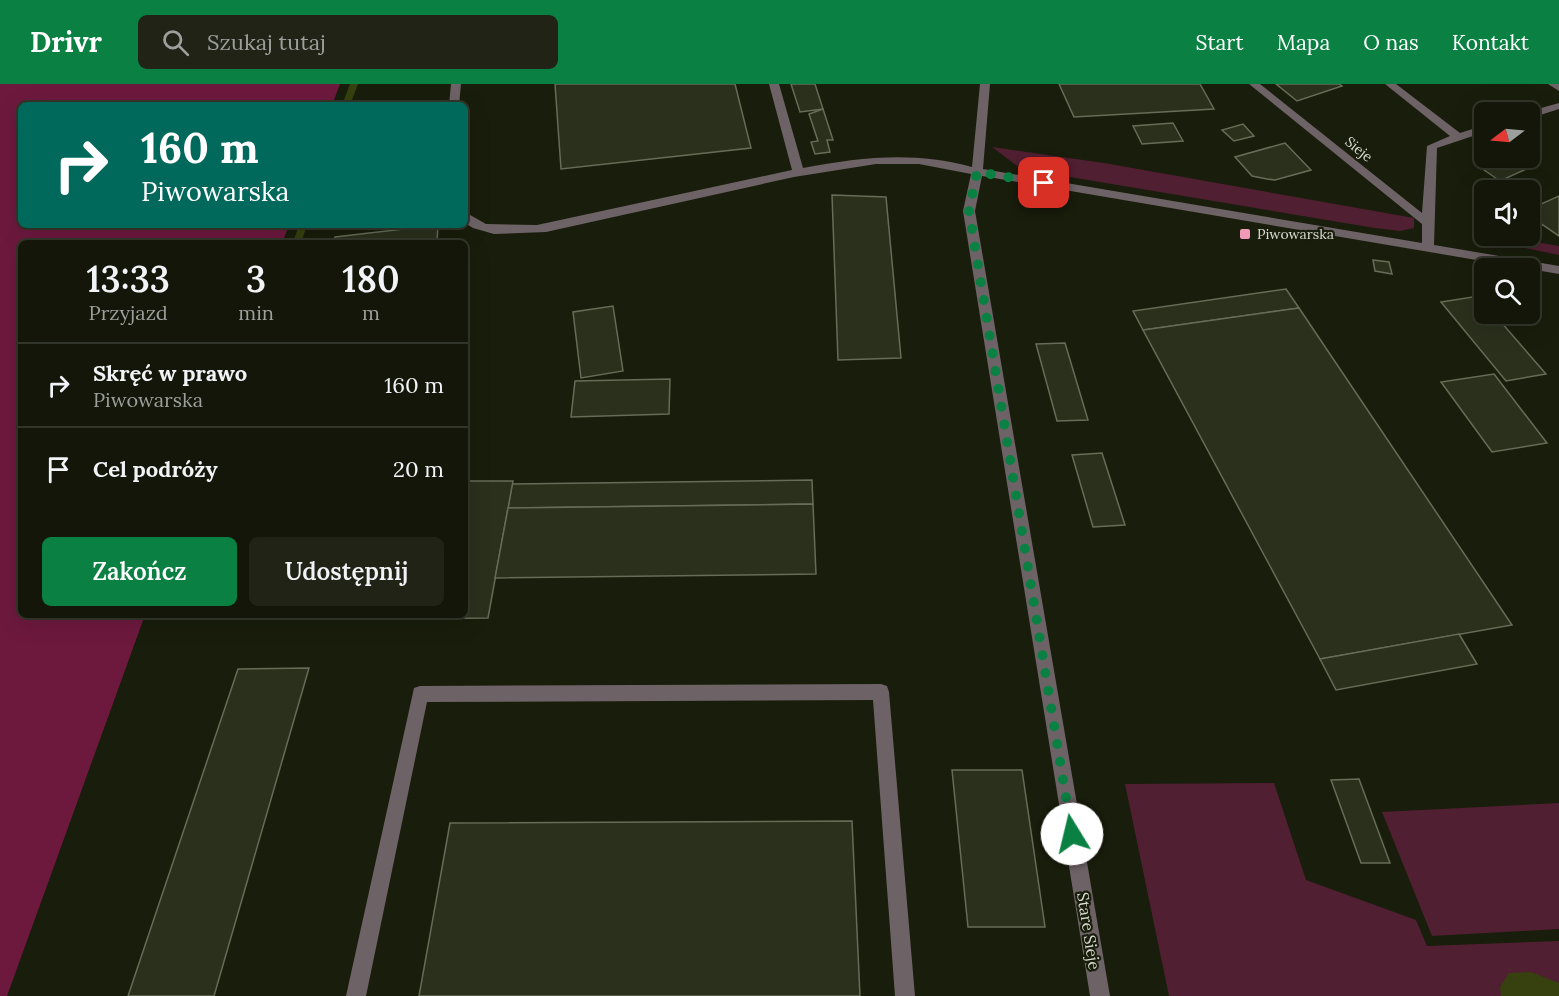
<!DOCTYPE html>
<html lang="pl">
<meta charset="utf-8">
<style>
:root{--surface:#131608;--page:#202316;--text:#f1f3f6;--muted:#9d9f9c;--line:#323529;--accent:#0b8043}
body{margin:0;font-family:Lora,serif;background:var(--page);color:var(--text);height:100vh;display:flex;flex-direction:column;font-size:22px;white-space:nowrap}
*{box-sizing:border-box;margin:0}
p{font-size:20px;color:var(--muted)}
.icon{flex:none;width:33px;height:33px;fill:none;stroke:currentColor;stroke-width:2;stroke-linecap:round;stroke-linejoin:round}
.map{position:relative;flex:1;overflow:hidden}
.side{position:absolute;left:18px;top:156px;width:450px;height:378px;display:flex;flex-direction:column;background:var(--surface);border-radius:9px;box-shadow:0 6px 24px #0002,0 0 0 2px var(--line)}
.side>*{flex:none}
.top-card{position:absolute;left:18px;top:18px;width:450px;height:126px;border-radius:9px;box-shadow:0 6px 24px #0002,0 0 0 2px var(--line);background:#00695c;color:#fff;overflow:hidden}
.needle{width:39px;rotate:254deg}
.controls{position:absolute;left:1474px;top:18px;display:grid;gap:12px}
.controls a{display:grid;place-items:center;width:66px;height:66px;border-radius:9px;background:var(--surface);box-shadow:0 6px 24px #0002,0 0 0 2px var(--line);font-size:30px}
.pin{position:absolute;display:grid;place-items:center;width:51px;height:51px;color:#fff;margin:-26px;border-radius:12px;box-shadow:0 3px 9px #0006}
.me{position:absolute;width:66px;margin:-33px;rotate:351deg;stroke-linejoin:round;filter:drop-shadow(0 0 4px #0008)}
.turn{display:flex;align-items:center;gap:21px;height:126px;padding:0 24px;font-size:27px}
.turn .icon{width:78px;height:78px;stroke-width:2.5}
.turn b{display:block;font-size:42px;line-height:51px}
.eta{display:flex;justify-content:space-evenly;align-items:center;height:102px;text-align:center}
.eta b{font-size:36px;font-weight:600;line-height:42px}
.cta{display:flex;gap:12px;margin-top:auto;padding:12px 24px}
.cta a{flex:1;height:69px;border-radius:9px;background:var(--accent);color:#fff;font-size:24px;font-weight:600;line-height:69px;text-align:center}
.cta a+a{background:var(--page);color:var(--text)}
ul{padding:0;list-style:none}
li{display:flex;align-items:center;gap:18px;height:84px;padding:0 24px;border-top:2px solid var(--line)}
li div{flex:1}
li b{display:block;font-size:22px}
li em{font-style:normal}
header{display:flex;align-items:center;gap:36px;box-sizing:border-box;height:84px;padding:0 30px;background:var(--accent);color:#fff}
header strong{font-size:28px}
nav{display:flex;gap:33px;margin-inline-start:auto;font-size:21px}
.search{width:420px;height:54px;background:var(--page);display:flex;align-items:center;gap:15px;box-sizing:border-box;padding:0 21px;border-radius:9px;color:var(--muted);font-size:22px}
.map>svg:first-child{display:block}
.green{fill:#511f32}
.forest{fill:#6d193e}
.water{fill:#36410f}
.lines{fill:none;stroke-linecap:round;stroke-linejoin:round}
.stream{fill:#36410f;fill-rule:evenodd}
.building{fill:#2b301d;stroke:#666c57;stroke-width:1.5}
.minor{fill:#6d6265;fill-rule:evenodd}
.route{stroke:#0b8043;stroke-width:10;stroke-dasharray:0 18}
.poi-dot{fill:#f09ab7;stroke:#191d0b;stroke-width:2}
.labels{text-anchor:middle;dominant-baseline:central;stroke-width:4.5;stroke-linejoin:round;paint-order:stroke}
.far-street-label{font-size:14px;fill:#d9dcd1;stroke:#191d0b}
.far-poi-label{font-size:14px;fill:#d9dcd1;stroke:#191d0b;text-anchor:start}
.street-label{font-size:16px;fill:#d9dcd1;stroke:#191d0b}
</style>
<header>
<strong>Drivr</strong>
<div class="search"><svg class="icon" aria-label="search" viewBox="0 0 24 24"><circle cx="10" cy="10" r="6"/><path d="M15 15l6 6"/></svg>Szukaj tutaj</div>
<nav><a>Start</a><a>Mapa</a><a>O nas</a><a>Kontakt</a></nav>
</header>
<div class="map">
<svg width="1559" height="912" viewBox="0 0 1559 912">
<rect width="100%" height="100%" fill="#191d0b"/>
<g class="green">
<polygon points="992,63 1104,79 1414,134 1414,144 1400,147 1375,144 1034,87 1016,81"/>
<polygon points="1501,152 1559,162 1559,171 1511,161"/>
<polygon points="1274,699 1306,796 1416,836 1427,862 1559,857 1559,912 1169,912 1125,700"/>
<polygon points="1559,719 1559,845 1432,852 1382,728"/>
</g>
<polygon class="forest" points="0,0 340,0 332,21 21,21 21,141 289,141 282,159 21,159 21,531 145,531 7,912 0,912"/>
<polygon class="water" points="1531,888 1559,899 1559,912 1501,912 1500,903 1509,889"/>
<g class="lines">
<g class="stream">
<polygon points="350,0 358,0 350,21 342,21"/>
<polygon points="299,141 307,141 301,159 293,159"/>
</g>
</g>
<g class="building">
<polygon points="555,0 735,0 751,64 561,85"/>
<polygon points="791,0 815,0 823,25 800,28"/>
<polygon points="1059,0 1200,0 1214,25 1074,33"/>
<polygon points="1276,0 1339,0 1342,2 1297,17"/>
<polygon points="823,25 833,56 827,56 830,68 815,70 811,58 818,57 809,30"/>
<polygon points="1173,39 1183,57 1142,60 1133,42"/>
<polygon points="1243,40 1254,52 1234,57 1222,46"/>
<polygon points="1285,59 1311,86 1275,96 1267,95 1252,92 1235,73"/>
<polygon points="1512,74 1519,74 1533,82 1500,97 1484,86"/>
<polygon points="832,111 886,113 901,274 838,276"/>
<polygon points="1559,112 1559,152 1530,132 1530,125"/>
<polygon points="438,141 437,158 333,159 335,153"/>
<polygon points="1373,176 1389,178 1392,190 1375,187"/>
<polygon points="1286,205 1299,224 1143,246 1133,227"/>
<polygon points="1479,212 1485,219 1485,230 1494,230 1546,290 1506,297 1441,218"/>
<polygon points="613,222 623,287 581,294 573,228"/>
<polygon points="1299,224 1512,541 1320,575 1143,246"/>
<polygon points="1065,259 1088,336 1057,337 1036,260"/>
<polygon points="1494,290 1547,359 1492,368 1441,298"/>
<polygon points="670,295 669,330 571,333 575,297"/>
<polygon points="1102,369 1125,441 1093,443 1072,371"/>
<polygon points="812,396 813,420 508,424 512,400"/>
<polygon points="465,397 513,397 488,534 408,535 409,531 465,531"/>
<polygon points="813,420 816,490 495,494 508,424"/>
<polygon points="1459,550 1477,580 1336,606 1320,575"/>
<polygon points="309,584 214,912 128,912 238,585"/>
<polygon points="952,686 1022,686 1045,843 968,843"/>
<polygon points="1359,695 1390,779 1361,779 1331,696"/>
<polygon points="852,737 860,912 419,912 450,739"/>
</g>
<g class="lines">
<g class="minor">
<polygon points="451,0 461,0 459,21 449,21"/>
<path d="M769,0H779L803,84C861,73 914,67 972,83L980,0H990L983,85L1422,159V140L1249,0H1260L1422,129L1427,62L1450,52L1385,0H1396L1460,49L1485,41V48L1437,64L1434,161L1559,182V190L982,92L975,127L1110,912H1090L963,127L971,90L919,80H876L794,93L546,148L494,150L473,144L465,139V128L486,140L537,141L792,86Z"/>
<polygon points="1548,0 1559,0 1559,7"/>
<polygon points="1559,19 1559,25 1534,33 1530,34 1530,28 1527,28"/>
<polygon points="881,600 887,602 889,608 915,912 895,912 873,616 427,618 366,912 346,912 414,604 420,602"/>
</g>
</g>
<g class="lines">
<polyline class="route" points="1044,99 977,88 969,127 1072,750"/>
</g>
<rect class="poi-dot" x="1239" y="144" width="12" height="12" rx="3"/>
<g class="labels">
<g class="far-street-label">
<text transform="translate(1359 65) rotate(39)">Sieje</text>
</g>
<g class="far-poi-label">
<text x="1257" y="150">Piwowarska</text>
</g>
<g class="street-label">
<text transform="translate(1089 847) rotate(81)">Stare Sieje</text>
</g>
</g>
</svg>
<div class="controls">
<a><svg class="needle" viewBox="-14 -14 28 28"><path d="M0-13l5 13h-10z" fill="#e53935"/><path d="M0 13l5-13h-10z" fill="#9d9f9c"/></svg></a>
<a><svg class="icon" aria-label="sound" viewBox="0 0 24 24"><path d="M4 9h4l5-4v14l-5-4H4zM17 9q2 3 0 6"/></svg></a>
<a><svg class="icon" aria-label="search" viewBox="0 0 24 24"><circle cx="10" cy="10" r="6"/><path d="M15 15l6 6"/></svg></a>
</div>
<div class="pin" style="left:1044px;top:99px;background:#d93025"><svg class="icon" aria-label="arrive" viewBox="0 0 24 24"><path d="M6 21V4h12l-3 4 3 4H6"/></svg></div>
<svg class="me" style="left:1072px;top:750px" viewBox="-20 -20 40 40"><circle r="19" fill="#fff"/><path d="M0-13L10 11 0 6-10 11z" fill="#0b8043"/></svg>
<div class="top-card">
<div class="turn"><svg class="icon" aria-label="right" viewBox="0 0 24 24"><path d="M7 20v-9h11M14 6l5 5-5 5"/></svg><div><b>160 m</b>Piwowarska</div></div>
</div>
<section class="side">
<div class="eta">
<div><b>13:33</b><p>Przyjazd</p></div>
<div><b>3</b><p>min</p></div>
<div><b>180</b><p>m</p></div>
</div>
<ul>
<li><svg class="icon" aria-label="right" viewBox="0 0 24 24"><path d="M7 20v-9h11M14 6l5 5-5 5"/></svg><div><b>Skręć w prawo</b><p>Piwowarska</p></div><em>160 m</em></li>
<li><svg class="icon" aria-label="arrive" viewBox="0 0 24 24"><path d="M6 21V4h12l-3 4 3 4H6"/></svg><div><b>Cel podróży</b></div><em>20 m</em></li>
</ul>
<div class="cta"><a>Zakończ</a><a>Udostępnij</a></div>
</section>
</div>
